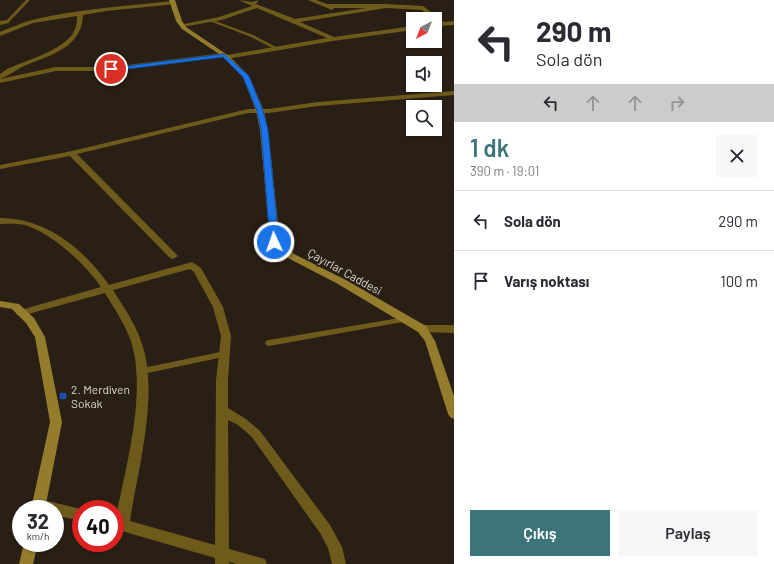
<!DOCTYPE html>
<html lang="tr">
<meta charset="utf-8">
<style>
:root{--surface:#fff;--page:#f7f7f7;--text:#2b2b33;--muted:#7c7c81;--line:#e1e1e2;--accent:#3d7479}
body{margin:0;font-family:Barlow,sans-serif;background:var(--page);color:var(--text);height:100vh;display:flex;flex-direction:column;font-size:15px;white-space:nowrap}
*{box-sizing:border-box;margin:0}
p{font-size:13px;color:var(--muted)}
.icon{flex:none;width:22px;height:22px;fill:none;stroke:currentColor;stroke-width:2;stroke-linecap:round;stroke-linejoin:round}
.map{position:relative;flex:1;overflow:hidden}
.side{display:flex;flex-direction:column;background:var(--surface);width:320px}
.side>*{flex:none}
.banner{background:#fff;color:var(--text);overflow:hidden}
.needle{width:26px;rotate:222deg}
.buttons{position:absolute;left:406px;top:12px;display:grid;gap:8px}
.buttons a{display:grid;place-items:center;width:36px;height:36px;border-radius:0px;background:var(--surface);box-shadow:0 1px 3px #0004;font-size:20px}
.speed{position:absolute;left:12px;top:500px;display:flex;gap:8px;font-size:20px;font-weight:700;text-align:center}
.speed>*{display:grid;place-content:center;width:52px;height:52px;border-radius:50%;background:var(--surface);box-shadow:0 1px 3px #0004;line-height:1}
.speed small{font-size:10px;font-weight:400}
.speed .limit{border:6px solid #d22;background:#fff;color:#111}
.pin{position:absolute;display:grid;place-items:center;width:34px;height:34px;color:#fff;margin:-17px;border:2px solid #fff;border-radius:50%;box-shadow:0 1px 4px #0007}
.me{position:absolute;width:44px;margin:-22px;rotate:357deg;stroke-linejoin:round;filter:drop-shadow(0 0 3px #0008)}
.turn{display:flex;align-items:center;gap:14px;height:84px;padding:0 16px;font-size:18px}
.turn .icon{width:52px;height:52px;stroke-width:2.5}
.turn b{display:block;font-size:28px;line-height:34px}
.lanes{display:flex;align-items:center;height:38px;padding:0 16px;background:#0003;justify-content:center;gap:20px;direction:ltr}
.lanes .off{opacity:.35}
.round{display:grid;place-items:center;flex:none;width:42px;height:42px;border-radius:0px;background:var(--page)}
.summary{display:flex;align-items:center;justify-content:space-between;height:68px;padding:0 16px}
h1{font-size:24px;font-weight:600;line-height:30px;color:var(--accent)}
.primary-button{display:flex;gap:8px;margin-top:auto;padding:8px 16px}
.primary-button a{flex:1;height:46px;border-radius:0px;background:var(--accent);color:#fff;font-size:16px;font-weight:600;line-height:46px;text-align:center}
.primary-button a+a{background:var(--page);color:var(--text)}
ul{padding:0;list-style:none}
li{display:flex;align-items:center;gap:12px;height:60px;padding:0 16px;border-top:1px solid var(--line)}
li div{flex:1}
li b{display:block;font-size:15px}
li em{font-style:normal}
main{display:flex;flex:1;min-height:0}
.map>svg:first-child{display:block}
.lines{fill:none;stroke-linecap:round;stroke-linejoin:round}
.lane{fill:#6e5b1c;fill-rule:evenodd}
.street{fill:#6e5b1c;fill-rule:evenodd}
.secondary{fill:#947c2d;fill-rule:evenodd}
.route{fill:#1a73e8;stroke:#114b97}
.transit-dot{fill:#1a4fb4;stroke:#2a1f14;stroke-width:1.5}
.labels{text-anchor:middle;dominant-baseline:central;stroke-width:4;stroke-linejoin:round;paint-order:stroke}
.street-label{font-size:12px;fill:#ddd6ce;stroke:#2a1f14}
.poi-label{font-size:12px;fill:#ddd6ce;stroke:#2a1f14;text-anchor:start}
</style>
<main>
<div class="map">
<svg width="454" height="564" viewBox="0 0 454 564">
<rect width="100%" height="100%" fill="#2a1f14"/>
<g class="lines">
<g class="lane">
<polygon points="26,0 30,0 8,23 6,23 6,21"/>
<polygon points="213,20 253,35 280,49 276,50 251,37 212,22 211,21"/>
<polygon points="405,317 409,319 408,321 269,346 266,345 265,343 266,341 269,340"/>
<polygon points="225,351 228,352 229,354 228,356 143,374 140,373 139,371 140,369 143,368"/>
</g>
<g class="street">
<polygon points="239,0 252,2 259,0 256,4 295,19 366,8 334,8 332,10 308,0 316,0 327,4 386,4 423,6 444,22 454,21 454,25 435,26 435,24 437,23 435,19 433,19 422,10 386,8 300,22 334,37 413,26 413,30 333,41 227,59 224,57 111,71 56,71 0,83 0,79 56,67 111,67 224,53 227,55 327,38 257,8 222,20 182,27 179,25 219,17 252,6"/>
<path d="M174,1L176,2V4L106,11L83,15C82,48 50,55 24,66C16,70 8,76 0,79V74L7,69C27,60 56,53 71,36C76,30 77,23 77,16L33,23L0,36V32C10,28 21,23 32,20C78,9 126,6 174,1Z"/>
<polygon points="7,20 9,21 9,23 0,25 0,21"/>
<polygon points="454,91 454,95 318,106 269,113 248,113 77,154 176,254 178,256 173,259 170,258 70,156 0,169 0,165 72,151 248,109 269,109 318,102"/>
<path d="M0,218C46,218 84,249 109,285L192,262L201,268L223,307L231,336L228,380V408L246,419L260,431L330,525L342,547L346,564H332L328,548L320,533L252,437L238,425L228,420L229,549L265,559L267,564H236L229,562V564H215V558L115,529V517H116C126,465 147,393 131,341C125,324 114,308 105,293L21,316L17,315L16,313L17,311L101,287C85,264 55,236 28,226C19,223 9,224 0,224ZM190,269L194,272L213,307L221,336L216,380L215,545L130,521C138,468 160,392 141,341C135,323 123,306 113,290Z"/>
<polygon points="422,325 454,325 454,333 418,332 417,329 418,326"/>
<polygon points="39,499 81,509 81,521 55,515 55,509 34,509 32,505 34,501"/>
</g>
<g class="secondary">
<polygon points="169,0 175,0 182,21 186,27 229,56 249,76 264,111 268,130 280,241 294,254 346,280 426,326 435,341 454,396 454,419 450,417 448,414 425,341 418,332 338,284 288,258 270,242 260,130 256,111 243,77 225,58 182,29 176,21"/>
<polygon points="0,301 19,304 34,318 45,337 62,422 45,509 31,509 50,422 35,337 26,323 12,309 0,307"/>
<polygon points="24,543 38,543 33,564 19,564"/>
</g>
</g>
<polygon class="route" points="224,54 249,76 263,111 268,130 279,242 278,244 271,244 270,242 261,130 257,111 243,77 223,57 111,71 108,69 111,68"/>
<rect class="transit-dot" x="59" y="392" width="8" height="8" rx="2"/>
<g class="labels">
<g class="street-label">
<text transform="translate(345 271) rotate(29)">Çayırlar Caddesi</text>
</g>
<g class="poi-label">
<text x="71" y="389">2. Merdiven<tspan x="71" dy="14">Sokak</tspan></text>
</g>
</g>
</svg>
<div class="buttons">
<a><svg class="needle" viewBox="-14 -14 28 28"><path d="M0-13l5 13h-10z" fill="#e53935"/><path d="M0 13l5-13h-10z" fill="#7c7c81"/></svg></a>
<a><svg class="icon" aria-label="sound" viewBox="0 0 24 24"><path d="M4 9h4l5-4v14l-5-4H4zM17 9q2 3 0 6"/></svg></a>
<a><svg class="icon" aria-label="search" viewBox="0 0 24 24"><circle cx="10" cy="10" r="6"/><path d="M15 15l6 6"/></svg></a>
</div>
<div class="speed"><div>32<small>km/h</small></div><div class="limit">40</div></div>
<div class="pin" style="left:111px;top:69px;background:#d93025"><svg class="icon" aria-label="arrive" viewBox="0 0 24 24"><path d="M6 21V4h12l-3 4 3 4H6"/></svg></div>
<svg class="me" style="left:274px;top:242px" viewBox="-20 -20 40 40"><circle r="17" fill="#1a73e8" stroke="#fff" stroke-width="3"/><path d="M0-11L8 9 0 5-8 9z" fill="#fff"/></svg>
</div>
<section class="side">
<div class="banner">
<div class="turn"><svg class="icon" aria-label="left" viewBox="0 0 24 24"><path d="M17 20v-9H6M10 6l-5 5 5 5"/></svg><div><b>290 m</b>Sola dön</div></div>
<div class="lanes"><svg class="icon" aria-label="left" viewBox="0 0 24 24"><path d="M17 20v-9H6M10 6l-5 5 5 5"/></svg><svg class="icon off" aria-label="ahead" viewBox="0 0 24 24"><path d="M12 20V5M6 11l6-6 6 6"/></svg><svg class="icon off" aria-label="ahead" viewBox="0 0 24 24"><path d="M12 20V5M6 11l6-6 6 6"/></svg><svg class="icon off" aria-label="right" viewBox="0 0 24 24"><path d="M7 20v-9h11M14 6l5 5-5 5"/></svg></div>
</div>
<div class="summary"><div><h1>1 dk</h1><p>390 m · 19:01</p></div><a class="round"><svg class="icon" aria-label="close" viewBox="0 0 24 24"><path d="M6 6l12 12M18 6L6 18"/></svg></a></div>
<ul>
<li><svg class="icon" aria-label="left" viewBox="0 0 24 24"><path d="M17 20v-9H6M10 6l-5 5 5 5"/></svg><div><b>Sola dön</b></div><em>290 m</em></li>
<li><svg class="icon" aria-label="arrive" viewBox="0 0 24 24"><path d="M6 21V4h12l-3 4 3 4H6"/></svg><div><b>Varış noktası</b></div><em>100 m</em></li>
</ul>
<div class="primary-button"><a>Çıkış</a><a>Paylaş</a></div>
</section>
</main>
